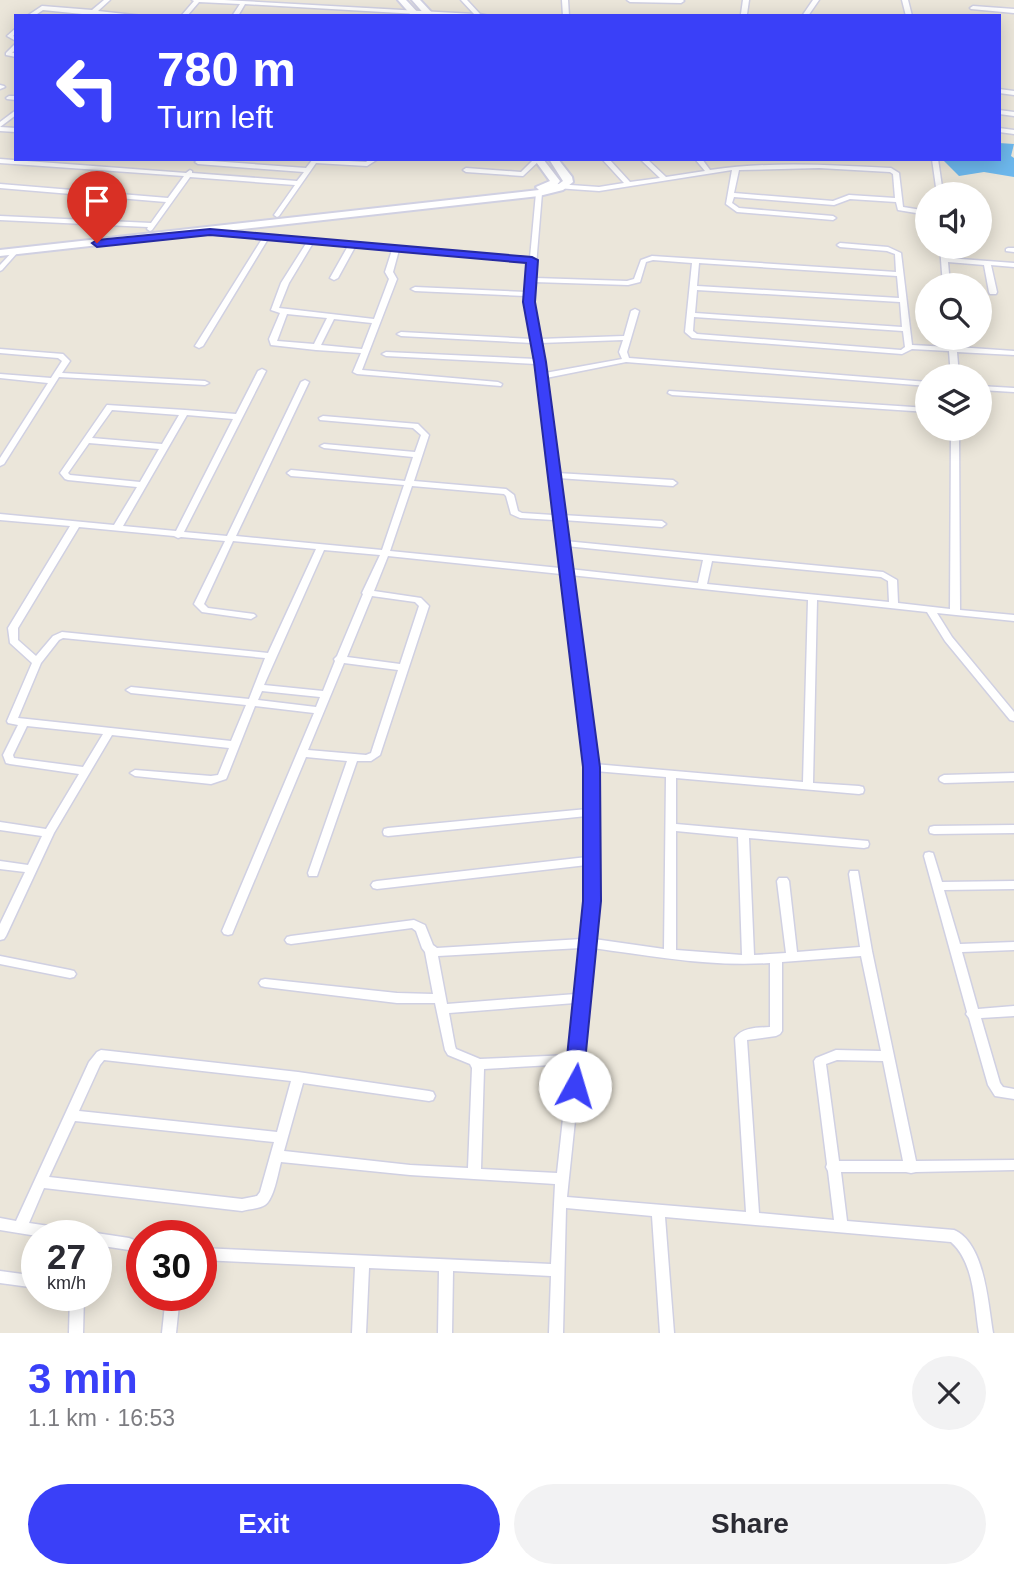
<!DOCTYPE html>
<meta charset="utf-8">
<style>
:root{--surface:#fff;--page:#f2f2f3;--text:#2b2b33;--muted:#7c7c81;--accent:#3a40f8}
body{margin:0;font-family:Arial,sans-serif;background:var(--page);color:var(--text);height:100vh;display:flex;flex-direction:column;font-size:26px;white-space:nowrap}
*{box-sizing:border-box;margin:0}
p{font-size:23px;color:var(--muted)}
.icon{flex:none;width:38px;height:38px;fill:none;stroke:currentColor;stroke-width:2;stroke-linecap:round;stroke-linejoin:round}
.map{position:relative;height:1333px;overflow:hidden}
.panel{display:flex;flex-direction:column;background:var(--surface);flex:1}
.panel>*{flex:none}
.banner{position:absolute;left:14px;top:14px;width:987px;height:147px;border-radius:0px;box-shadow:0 4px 18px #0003;background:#3a40f8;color:#fff;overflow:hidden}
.buttons{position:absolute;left:915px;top:182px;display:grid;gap:14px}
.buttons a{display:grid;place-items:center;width:77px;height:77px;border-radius:50%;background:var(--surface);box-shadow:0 4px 18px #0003;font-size:35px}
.speed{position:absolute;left:21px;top:1220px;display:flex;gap:14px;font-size:35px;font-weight:700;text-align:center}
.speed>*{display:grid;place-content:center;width:91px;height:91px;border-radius:50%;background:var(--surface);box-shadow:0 4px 18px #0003;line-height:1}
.speed small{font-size:18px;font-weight:400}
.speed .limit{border:10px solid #d22;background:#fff;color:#111}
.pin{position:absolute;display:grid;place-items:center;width:60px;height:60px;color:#fff;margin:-72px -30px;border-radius:50% 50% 50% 0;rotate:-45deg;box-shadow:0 0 7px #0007}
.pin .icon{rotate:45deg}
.me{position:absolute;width:77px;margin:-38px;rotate:6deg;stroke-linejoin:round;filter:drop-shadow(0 0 5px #0008)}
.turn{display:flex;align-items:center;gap:24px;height:147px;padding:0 28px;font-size:32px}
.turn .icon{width:91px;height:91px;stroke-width:2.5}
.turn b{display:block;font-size:49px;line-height:60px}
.round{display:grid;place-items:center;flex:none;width:74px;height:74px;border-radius:37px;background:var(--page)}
.headline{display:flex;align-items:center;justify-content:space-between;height:119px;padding:0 28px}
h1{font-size:42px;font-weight:700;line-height:52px;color:var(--accent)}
.primary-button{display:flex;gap:14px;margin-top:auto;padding:14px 28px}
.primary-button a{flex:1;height:80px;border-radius:42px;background:var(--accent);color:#fff;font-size:28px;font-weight:700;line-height:80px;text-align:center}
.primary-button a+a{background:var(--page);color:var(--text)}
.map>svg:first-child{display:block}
.water{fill:#6db8ed}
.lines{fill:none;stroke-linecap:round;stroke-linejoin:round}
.minor-casing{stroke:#d0d0e2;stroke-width:3}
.secondary-casing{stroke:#d0d0e2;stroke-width:4}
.minor{fill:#fff;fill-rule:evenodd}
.secondary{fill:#fff;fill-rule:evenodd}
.route{fill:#3a40f8;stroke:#262aa1;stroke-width:2}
</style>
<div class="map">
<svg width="1014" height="1333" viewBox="0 0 1014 1333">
<rect width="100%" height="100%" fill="#ebe6da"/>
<polygon class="water" points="999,143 1014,144 1011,156 1014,158 1014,177 984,172 959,176 942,159 999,159"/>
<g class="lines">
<g class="minor-casing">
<g id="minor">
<polygon points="104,0 110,0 98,11 143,16 92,15 43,10 34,16 27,16 42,6 92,10"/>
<polygon points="192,0 224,0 474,14 461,0 467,0 480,14 489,16 452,16 245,4 238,16 232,16 240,4 199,2 187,16 181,16 194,1"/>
<polygon points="562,0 568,0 569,16 563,16"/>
<polygon points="627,0 683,0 684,1 681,3 630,2"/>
<polygon points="743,0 749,0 747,14 744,16 741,14"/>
<polygon points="813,0 819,0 808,16 802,16"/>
<polygon points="902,0 908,0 912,16 906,16"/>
<polygon points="973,6 1014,9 1014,13 971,9 970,8"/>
<polygon points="16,28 16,33 13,36 16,37 16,41 7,36"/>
<polygon points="16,43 16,49 12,53 16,53 16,57 6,55 6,53"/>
<polygon points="0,85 4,86 5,87 0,89"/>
<polygon points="999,89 1014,91 1014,95 999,93"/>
<polygon points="9,96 16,96 16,100 7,99 6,98"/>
<polygon points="16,110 16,115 0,127 0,122"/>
<polygon points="999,110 1014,112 1014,116 999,114"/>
<polygon points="0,127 16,128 16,132 0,131"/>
<polygon points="999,128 1014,130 1014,134 999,132"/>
<polygon points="0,159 186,173 190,170 192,171 192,173 297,181 304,172 198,164 195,162 198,160 306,168 313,159 366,162 370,159 378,159 367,166 316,163 279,216 277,217 274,215 295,185 190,177 152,230 150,231 147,229 148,227 0,220 0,216 151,223 166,202 0,188 0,184 168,198 184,176 0,163"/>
<polygon points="534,159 541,159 523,176 466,172 463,170 466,168 521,172"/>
<path d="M602,159H609L630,182L660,178L640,159H647L666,177L705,171L695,159H702L710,170C770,161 831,165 891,168L899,173L903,207L928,211V215L898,210L896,202L850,199L834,205L734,197L732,203L739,208L833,216L836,218L833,220L737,212L726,204L732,170L599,191L556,188L553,186L556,184L599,187L624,183ZM819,168L890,172L893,174L895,198L849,195L833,201L734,193L739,170Z"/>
<polygon points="932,159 938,159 943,194 937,194"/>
<path d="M539,191L542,193L535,278L627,281L634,279L641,260L652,256L896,272L895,254L887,251L840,247L837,245L840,243L888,247L901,253L912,345L949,347L948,338H956L957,347L1014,351V355L957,352L959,376H951L949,351L912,349L902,354L692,338L685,332L692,263L653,260L646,262L640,282L628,285L534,282L533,302L539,339L624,336L631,311L635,309L639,311L627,352L629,358L928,382V386L626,362L546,378L557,473L673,480L677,483L673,486L558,478L562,515L662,521L666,524L662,527L563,520L565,541L883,572L897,580L898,603L950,609L951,429H959L960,610L1014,615V621L937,613L952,637L1014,712V721L1010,720L945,641L927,612L817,600L813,783L859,786L863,787L864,790L863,793L859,794L676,778V824L868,841L869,844L868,847L864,848L749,838L754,955L786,953L777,881L779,878H787L789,881L797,952L860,947L849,874L850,871H858L872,951L916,1161L1014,1160V1170L916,1172L911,1173L906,1172H841L847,1221L954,1230C985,1243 988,1304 993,1333H979C974,1304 975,1263 951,1242L665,1217L674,1333H660L652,1216L566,1208L563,1333H549L551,1276L453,1271L452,1333H438L439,1271L369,1268L366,1333H352L355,1267L201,1260V1248L551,1264L555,1184L410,1175L281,1162C278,1173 274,1199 265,1205C259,1209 249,1209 242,1211L44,1188L29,1223L76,1230L81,1232L82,1236H37L0,1230V1218L16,1221L89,1062L97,1052L101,1050L298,1072L429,1091L433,1092L435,1096L433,1100L429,1101L303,1083L284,1151L410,1165L468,1168L472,1068L470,1064L448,1055L445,1050L435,1003H397L265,987L261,986L259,983L261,980L265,979L397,993L433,994L425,952L422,948L416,931L412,928L291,944L287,943L285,940L287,937L291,936L414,920L425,925L433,945L437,948L582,939L586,902L587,865L377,889L373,888L371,885L373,882L377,881L587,857V816L388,836L384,835L383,832L384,829L388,828L587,809L582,727L561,574L388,556L374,591L421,598L429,606L380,755L371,761H357L318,873L317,876H309L308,873L347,761L306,757L232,934L228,935L224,934L222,931L314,713L255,706L227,777L226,779L211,784L135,776L130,773L135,770L211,776L218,775L229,748L112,735L54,833L6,936L4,939L0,940V924L25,872L0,869V861L28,865L42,836L0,830V822L46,829L79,774L10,764L6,763L3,755L18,725L8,723L7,721L32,663L10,643L8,628L70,526L0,520V514L114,525L137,487L68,480L65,479L60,473L107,405L185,410L236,414L258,371L262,369L266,371L184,532L227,536L301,382L305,380L309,382L236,536L382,550L404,485L291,476L287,473L291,470L405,481L413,457L324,448L320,446L324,444L415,452L421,435L413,428L320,420L319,418L323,416L418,424L429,435L414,481L506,489L514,495L518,511L522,513L553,515L536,364L386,356L382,354L386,352L536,359L533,343L401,336L397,334L401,332L532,339L525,302L526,296L415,291L411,289L415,287L526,292L529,262L399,250L393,272L397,279L362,370L498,382L502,384L501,386L357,374L353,372L361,353L316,350L271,345L269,339L280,313L271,310L281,283L307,242L268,239L203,346L199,348L195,346L262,239L210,234L208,233V231L530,258L536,193ZM313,243L348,246L330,278L334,280L338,278L355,247L392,250L385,272L389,279L374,319L279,308L289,283ZM699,263L897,276L899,298L697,286ZM697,290L900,302L902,327L695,313ZM287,314L327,318L314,344L277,341ZM694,317L903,331L905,347L901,350L697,334L693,331ZM334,319L372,323L362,349L321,345ZM623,340L619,352L622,359L545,373L540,343ZM112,410L179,415L162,444L92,438ZM187,415L233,419L176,531L123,526ZM89,443L159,449L140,482L70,475L68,473ZM412,486L504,494L506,496L511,514L520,518L554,520L560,568L390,551ZM79,527L174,536L178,538L181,537L225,541L194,604L202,612L251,619L256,616L254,614L208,608L204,604L233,541L316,549L268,653L62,632L53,636L36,656L18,640V628ZM566,546L703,560L698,583L569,569ZM324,550L380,555L362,593L363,594L337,656L334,659L335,661L323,691L264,685ZM712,561L881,577L888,581L889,602L707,584ZM570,575L808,600L803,782L594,764L592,727ZM372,596L415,602L419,606L400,664L347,657ZM63,638L265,658L249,699L131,687L126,690L131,693L246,705L231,741L18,718L41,663L59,640ZM344,663L398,670L371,753L366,755L308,750ZM262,691L320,697L316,707L258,700ZM27,726L103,734L83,767L14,758L13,755ZM595,771L666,777L664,949L594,939C600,883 598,827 595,771ZM676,831L738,837L742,955L676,950ZM581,948L576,994L447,1004L438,956ZM593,948C651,956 711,967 770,963V1027C757,1028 743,1027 735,1038L746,1212L567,1197L581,1063L584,1059L582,1055L589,998ZM861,956L881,1051L836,1050L816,1058L814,1061L827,1164L826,1167L828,1171L834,1220L759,1213L747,1040L776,1036L780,1034L782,1031V962ZM575,1003L570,1055L480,1059L456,1049L455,1046L449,1013ZM104,1060L291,1081L277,1132L79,1111L100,1065ZM837,1060L883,1061L903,1161H839L826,1064ZM569,1064L557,1173L481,1169L484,1069ZM75,1121L274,1142L260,1192L257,1196L242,1199L49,1177Z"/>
<polygon points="940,247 946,247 947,258 1014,263 1014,267 991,265 997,292 996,294 990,294 989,292 984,265 948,262 950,285 943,285"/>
<polygon points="1008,248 1014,248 1014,252 1006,251 1006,249"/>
<polygon points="16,249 18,250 18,252 2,270 0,271 0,265 14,250"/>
<polygon points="0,349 63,354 70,361 62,373 205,381 209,383 205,385 59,377 4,464 0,466 0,458 48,383 0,378 0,374 51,378 62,361 58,358 0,353"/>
<polygon points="980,386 1014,388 1014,392 980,390"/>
<polygon points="669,391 928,408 928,412 672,395 668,393"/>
<polygon points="1014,773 1014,781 944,783 940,781 939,779 940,777 944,775"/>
<polygon points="1014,825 1014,833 934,834 930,833 929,830 930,827 934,826"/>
<polygon points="929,852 933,853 934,856 942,882 1014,881 1014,889 944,890 960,944 1014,942 1014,950 962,952 978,1009 1014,1006 1014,1016 981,1018 1000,1083 1003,1087 1014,1089 1014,1099 995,1096 988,1085 969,1018 966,1014 967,1012 924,856 925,853"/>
<polygon points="0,956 70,970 74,971 76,974 74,977 70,978 0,964"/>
<polygon points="96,1233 129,1238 134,1240 136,1244 134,1248 129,1250 96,1245 96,1236 91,1236"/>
<polygon points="0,1271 37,1276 37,1288 0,1283"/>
<polygon points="70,1295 84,1295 83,1333 69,1333"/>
<polygon points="166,1295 180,1295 176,1333 162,1333"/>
</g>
</g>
<g class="secondary-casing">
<g id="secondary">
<polygon points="398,0 406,0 421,16 412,16"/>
<polygon points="412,0 420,0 435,16 426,16"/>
<polygon points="534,159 543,159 560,181 556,186 563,181 549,159 558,159 572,177 573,182 563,190 539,196 0,256 0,250 539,190 536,187 550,181"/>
</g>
</g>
<use href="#minor" class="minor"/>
<use href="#secondary" class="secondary"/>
</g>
<polygon class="route" points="210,229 532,257 538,260 535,302 546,362 600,767 601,901 582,1092 567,1092 564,1086 583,901 583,767 534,362 523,302 526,263 210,235 97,247 92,243 97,240"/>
</svg>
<div class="buttons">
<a><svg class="icon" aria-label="sound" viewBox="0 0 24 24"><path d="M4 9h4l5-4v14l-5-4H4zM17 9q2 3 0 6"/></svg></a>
<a><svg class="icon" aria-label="search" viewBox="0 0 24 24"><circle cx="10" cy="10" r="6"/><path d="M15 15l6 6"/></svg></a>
<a><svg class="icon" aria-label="layers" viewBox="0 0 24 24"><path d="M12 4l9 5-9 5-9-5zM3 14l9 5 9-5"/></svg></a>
</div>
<div class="speed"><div>27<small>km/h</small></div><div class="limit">30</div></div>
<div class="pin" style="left:97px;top:243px;background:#d93025"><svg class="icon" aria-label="arrive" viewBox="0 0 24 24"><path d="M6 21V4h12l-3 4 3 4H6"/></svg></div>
<svg class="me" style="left:575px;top:1086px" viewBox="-20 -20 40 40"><circle r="19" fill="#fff"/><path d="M0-13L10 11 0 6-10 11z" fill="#3a40f8"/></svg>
<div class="banner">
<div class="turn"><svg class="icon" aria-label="left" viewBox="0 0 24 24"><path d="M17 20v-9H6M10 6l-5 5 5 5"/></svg><div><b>780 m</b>Turn left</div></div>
</div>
</div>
<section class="panel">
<div class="headline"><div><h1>3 min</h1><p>1.1 km · 16:53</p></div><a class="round"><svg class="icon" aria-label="close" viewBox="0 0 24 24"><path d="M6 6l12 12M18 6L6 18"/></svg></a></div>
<div class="primary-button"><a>Exit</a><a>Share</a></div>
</section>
